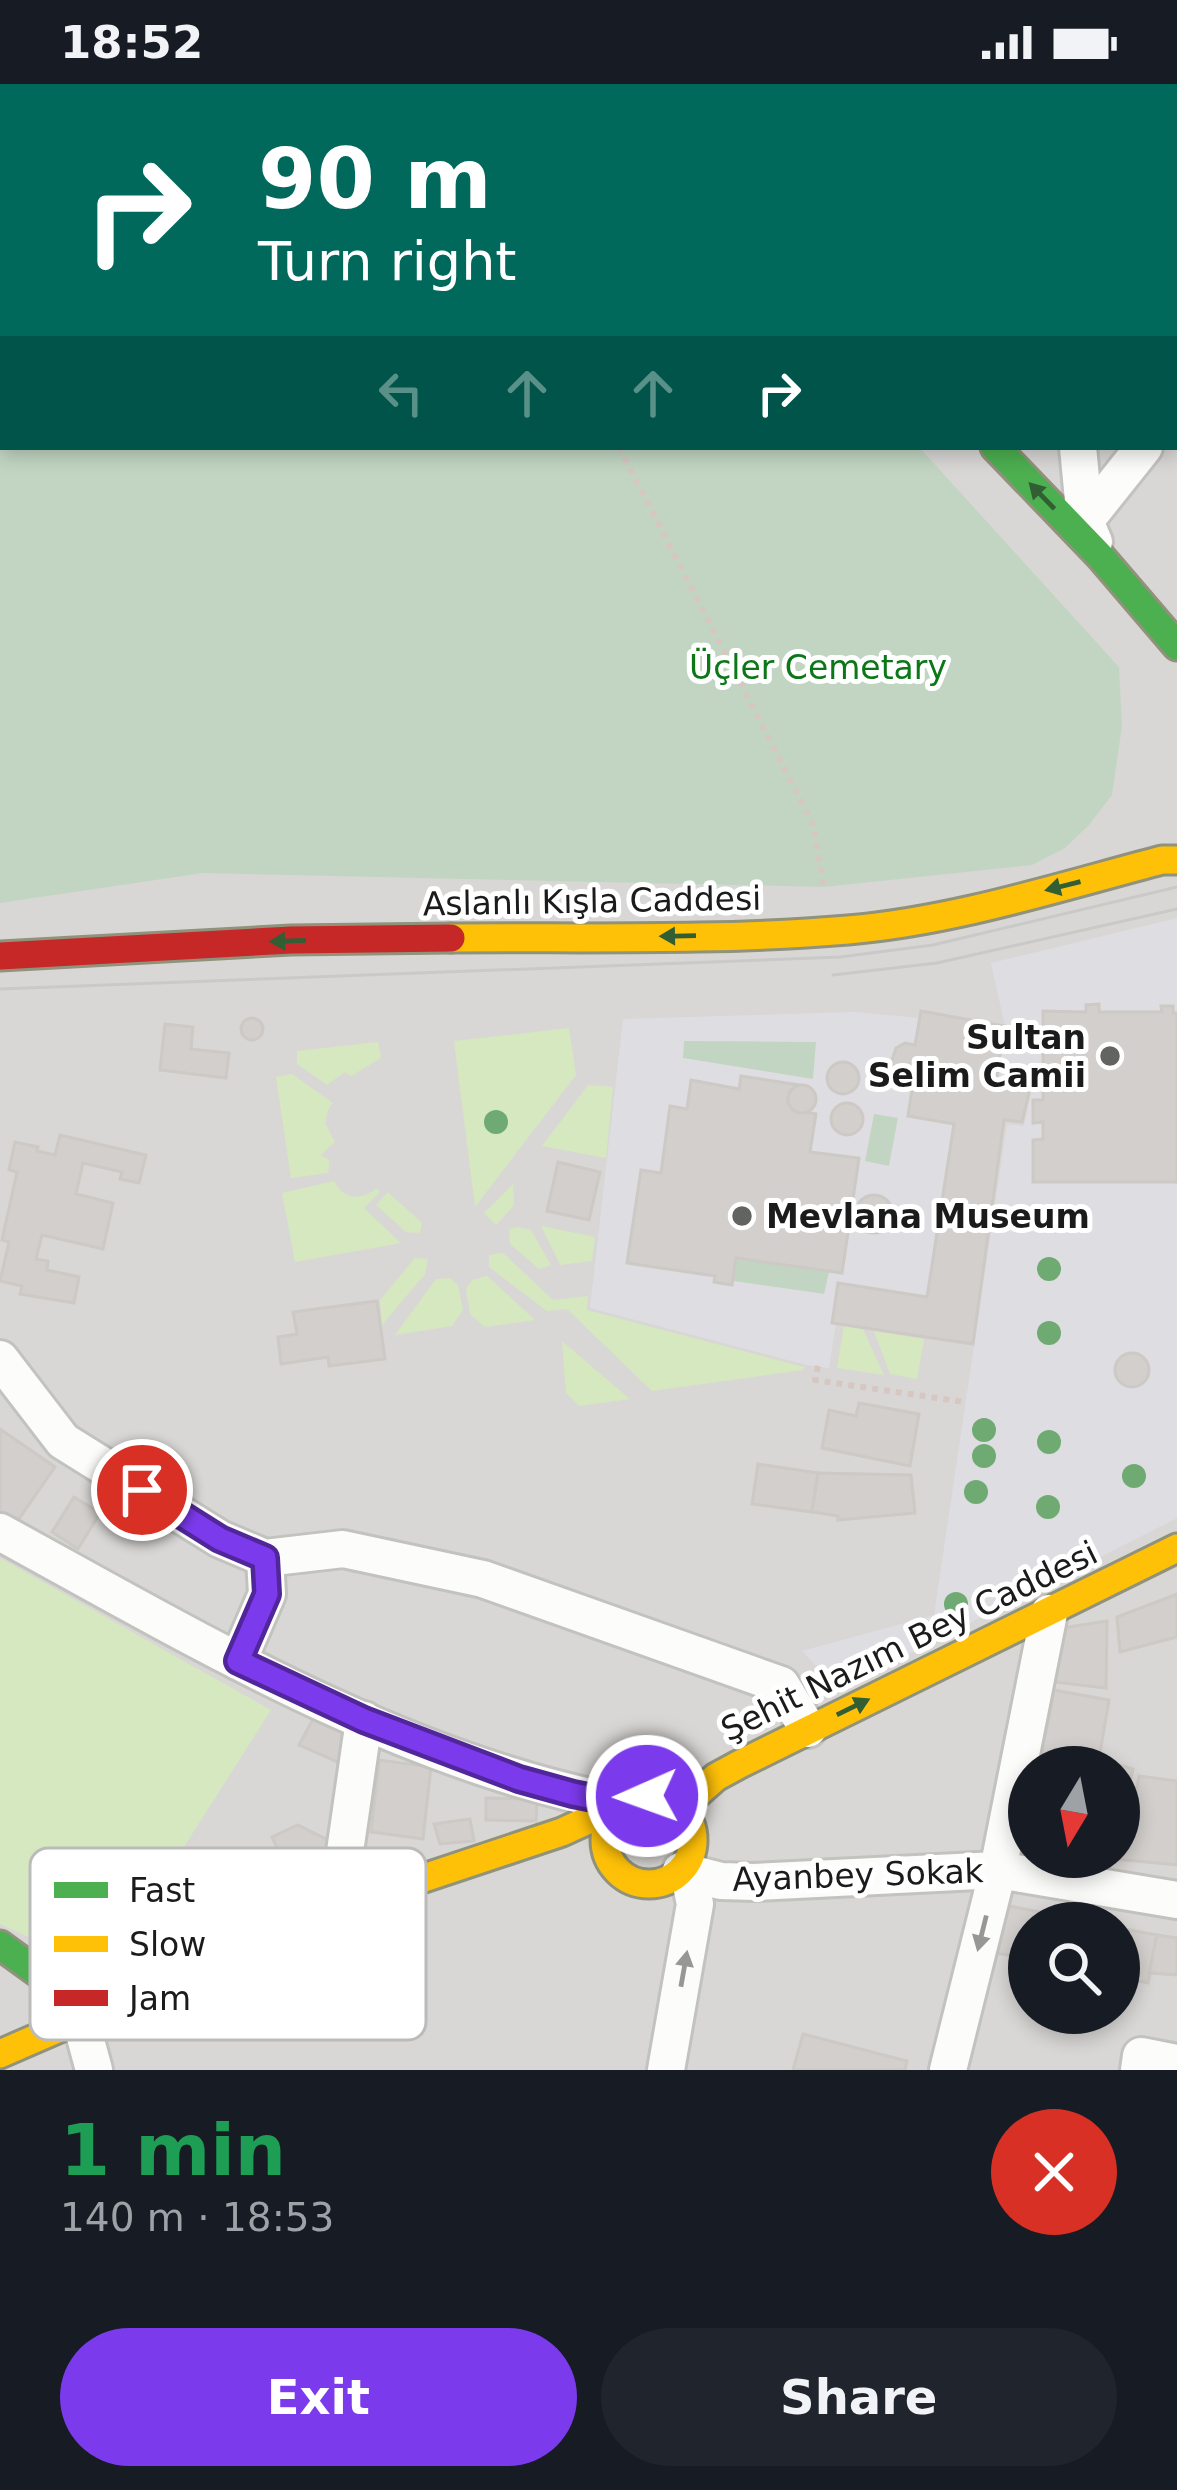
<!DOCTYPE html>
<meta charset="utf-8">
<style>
:root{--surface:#171b24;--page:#20242c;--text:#f1f3f6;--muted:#9ea1a6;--accent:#7c3aed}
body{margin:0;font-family:"DejaVu Sans",sans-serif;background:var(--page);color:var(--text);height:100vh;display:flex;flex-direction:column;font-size:45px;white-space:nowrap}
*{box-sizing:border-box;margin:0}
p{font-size:39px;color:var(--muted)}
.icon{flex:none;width:66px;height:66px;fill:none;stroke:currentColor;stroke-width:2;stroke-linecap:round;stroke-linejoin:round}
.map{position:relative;height:1986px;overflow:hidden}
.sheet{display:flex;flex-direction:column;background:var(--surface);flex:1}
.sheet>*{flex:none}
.top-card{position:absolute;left:0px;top:0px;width:1179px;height:366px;box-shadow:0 6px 18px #0003;background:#00695c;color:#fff;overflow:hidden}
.needle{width:78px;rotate:190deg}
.controls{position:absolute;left:1008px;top:1662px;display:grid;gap:24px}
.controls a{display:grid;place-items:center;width:132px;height:132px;border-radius:50%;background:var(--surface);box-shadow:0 6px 18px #0003;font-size:60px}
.pin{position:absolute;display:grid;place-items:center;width:102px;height:102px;color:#fff;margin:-51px;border:6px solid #fff;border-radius:50%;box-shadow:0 3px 12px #0007}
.me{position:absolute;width:132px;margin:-66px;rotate:268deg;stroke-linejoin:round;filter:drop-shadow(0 0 9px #0008)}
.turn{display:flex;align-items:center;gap:42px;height:252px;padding:0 60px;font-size:54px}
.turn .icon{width:156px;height:156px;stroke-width:2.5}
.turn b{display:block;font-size:84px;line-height:102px}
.lanes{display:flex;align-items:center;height:114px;padding:0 60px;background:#0003;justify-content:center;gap:60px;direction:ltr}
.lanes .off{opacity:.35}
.round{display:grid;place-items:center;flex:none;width:126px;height:126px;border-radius:63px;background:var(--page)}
.summary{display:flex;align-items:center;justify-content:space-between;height:204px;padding:0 60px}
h1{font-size:72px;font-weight:800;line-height:90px;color:#1e9e55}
.button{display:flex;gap:24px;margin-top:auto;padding:24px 60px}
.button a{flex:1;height:138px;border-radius:72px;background:var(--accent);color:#fff;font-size:48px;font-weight:800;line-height:138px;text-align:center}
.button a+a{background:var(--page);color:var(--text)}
.status{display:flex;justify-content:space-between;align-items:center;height:84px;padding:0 60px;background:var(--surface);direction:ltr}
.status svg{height:33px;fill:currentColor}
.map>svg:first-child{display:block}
.residential{fill:#d9d7d5;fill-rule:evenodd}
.grass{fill:#d5e8c0}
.cemetery{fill:#c2d5c2}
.parking{fill:#dad9d7}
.plaza{fill:#dedde2;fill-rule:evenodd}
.building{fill:#d2cfcc;stroke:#cdc9c4;stroke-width:3}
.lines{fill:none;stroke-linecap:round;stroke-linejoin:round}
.street-casing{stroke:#c2c2bf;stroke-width:42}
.fast-casing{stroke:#90927c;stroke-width:33}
.slow-casing{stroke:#90927c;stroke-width:33}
.jam-casing{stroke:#90927c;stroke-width:33}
.path{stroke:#d6c7c3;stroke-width:6;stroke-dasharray:6 6;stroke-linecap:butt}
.street{stroke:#fcfcfb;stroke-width:36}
.fast{stroke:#4caf50;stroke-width:27}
.slow{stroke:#ffc107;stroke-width:27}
.jam{stroke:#c62828;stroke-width:27}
.tram{stroke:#c9c9c8;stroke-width:3}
.tree{fill:#6faa73}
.oneway{fill:#315e33}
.oneway2{fill:#979796}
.route-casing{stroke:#51269a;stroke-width:30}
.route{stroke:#7c3aed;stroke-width:21}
.poi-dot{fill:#636361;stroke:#fff;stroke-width:4.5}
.labels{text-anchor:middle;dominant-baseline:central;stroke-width:10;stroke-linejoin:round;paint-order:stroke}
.park-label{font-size:33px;fill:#0b7717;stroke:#fff}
.street-label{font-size:33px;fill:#1b1b1b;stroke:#fff}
.poi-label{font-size:33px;font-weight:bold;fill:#1b1b1b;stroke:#fff;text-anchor:end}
.key{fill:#fff;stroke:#bbb;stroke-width:3}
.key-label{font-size:33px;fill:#1b1b1b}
</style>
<div class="status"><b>18:52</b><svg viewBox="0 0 49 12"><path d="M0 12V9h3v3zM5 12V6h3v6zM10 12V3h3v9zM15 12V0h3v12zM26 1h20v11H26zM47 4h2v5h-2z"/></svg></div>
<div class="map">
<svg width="1177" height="1986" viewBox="0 0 1177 1986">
<rect width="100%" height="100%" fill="#eae8e3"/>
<path class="residential" d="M0,0H1177V1986H0ZM3,3H1176V363H3ZM1029,1683H1119V1773H1029ZM1029,1839H1119V1929H1029Z"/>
<g class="grass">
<polygon points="569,944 576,991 475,1123 454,957"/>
<polygon points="378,958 381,974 351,992 345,988 327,1001 297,980 297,967"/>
<polygon points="292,990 333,1019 328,1026 325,1039 335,1058 321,1071 330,1077 328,1089 291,1094 276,993"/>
<polygon points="588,1001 613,1003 606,1074 542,1062"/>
<path d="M334,1097C344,1116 361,1117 377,1104L380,1108L364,1124L401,1159L295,1178L282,1109Z"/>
<polygon points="513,1100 514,1121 496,1141 484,1129"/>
<polygon points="388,1108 422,1139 420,1149 406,1148 376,1121"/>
<polygon points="541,1142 595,1153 592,1177 560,1181"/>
<polygon points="518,1143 531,1146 551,1181 539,1185 510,1160 509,1145"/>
<polygon points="503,1169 553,1216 588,1212 587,1226 804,1283 803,1286 652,1307 567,1225 547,1227 489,1183 489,1171"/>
<polygon points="415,1174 428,1175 425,1190 382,1241 380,1216"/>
<polygon points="487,1192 535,1236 485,1243 470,1230 466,1205 472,1196"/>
<polygon points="450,1194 458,1201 463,1226 452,1242 395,1251 436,1195"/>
<polygon points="844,1241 863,1245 884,1291 837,1284"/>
<polygon points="874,1247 924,1255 917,1295 890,1290"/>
<polygon points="562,1257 630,1315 579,1322 566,1309"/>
<polygon points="0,1474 271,1626 175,1777 105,1821 75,1874 0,1840"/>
</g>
<g class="cemetery">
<polygon points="0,0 589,0 592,3 3,3 3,363 919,363 1119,583 1122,642 1112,711 1089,741 1065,764 1032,781 824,803 203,789 0,819"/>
<polygon points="684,956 817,958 813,996 682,974"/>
<polygon points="874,1029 898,1034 889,1083 865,1078"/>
<polygon points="736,1174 829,1188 825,1210 733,1197"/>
</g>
<polygon class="parking" points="680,0 885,0 886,3 683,3"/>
<g class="plaza">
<path d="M1177,834V929L1162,922V928H1099L1098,920L1086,921V928H1043V1016L1034,1039L1043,1038V1055L1033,1057V1098H1177V1434L893,1578L855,1588L820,1586L802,1567L934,1531L1007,1040L1024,1042L1032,1004L998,997L1005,942L991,879ZM1131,1269L1142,1272L1149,1287L1144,1298L1130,1303L1117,1295L1115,1284L1121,1273Z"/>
<path d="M856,928L920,934L915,961L905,959L896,964L891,979L900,991L914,992L908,1032L954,1040L927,1213L838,1199L832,1238L836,1239L829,1284L807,1281L590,1224L623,935ZM684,957L816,958L813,995L683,974ZM838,978L852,980L859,990L857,1002L847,1010L833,1008L827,997L829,984ZM742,992L810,1003L816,1011L814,1022L806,1028L816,1031L810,1068L859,1075L842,1189L829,1188L824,1210L733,1197L731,1201L715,1198V1192L628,1179L641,1087L661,1089L670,1023L687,1025L692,996L739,1005ZM843,1019L856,1021L864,1030L861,1043L851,1051L838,1048L831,1038L833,1025ZM874,1030L898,1034L889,1082L865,1077ZM867,1112H877L886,1115L891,1123L892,1137L881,1148L870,1149L858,1141L855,1126L859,1118Z"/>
</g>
<g class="building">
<polygon points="1099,920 1099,928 1162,928 1161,922 1173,922 1173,929 1177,929 1177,1098 1033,1098 1033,1056 1043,1055 1043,1038 1033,1039 1033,1016 1043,1016 1043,927 1086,928 1086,921"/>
<polygon points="921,927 1004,942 996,998 1030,1005 1022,1038 1004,1036 973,1260 832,1239 838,1199 927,1213 954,1040 908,1032 914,992 900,991 891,979 896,964 905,959 915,961"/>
<circle cx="252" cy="945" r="11"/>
<polygon points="165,940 193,943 191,965 229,969 226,994 160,986"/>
<circle cx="843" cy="994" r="16"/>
<polygon points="741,992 799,1001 790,1007 788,1018 794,1026 816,1030 810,1068 859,1074 842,1189 736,1174 732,1201 714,1198 715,1192 627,1179 641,1086 661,1089 670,1022 687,1025 691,996 739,1005"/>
<circle cx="802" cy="1015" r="14"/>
<circle cx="847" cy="1035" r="16"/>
<polygon points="60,1051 146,1071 139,1099 120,1095 122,1088 83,1079 76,1110 113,1119 103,1165 42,1151 36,1175 48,1177 47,1186 79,1193 74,1219 20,1210 22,1202 0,1197 9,1158 2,1156 17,1088 9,1086 15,1058 38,1063 37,1067 55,1071"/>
<polygon points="558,1078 600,1088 589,1136 547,1127"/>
<circle cx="874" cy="1130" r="19"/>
<polygon points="377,1217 385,1275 329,1282 328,1273 281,1280 278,1253 297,1250 293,1228"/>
<circle cx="1132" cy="1286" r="17"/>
<polygon points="859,1319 919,1330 910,1382 822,1364 829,1326 856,1332"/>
<polygon points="0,1345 55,1383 14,1442 0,1432"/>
<polygon points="758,1380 818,1389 812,1428 752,1420"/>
<polygon points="818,1389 911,1391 915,1429 838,1436 838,1432 812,1428"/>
<polygon points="74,1413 100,1429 78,1465 52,1448"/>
<polygon points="1177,1510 1177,1553 1120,1568 1117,1533"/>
<polygon points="1107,1537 1106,1604 1054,1598 1055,1545"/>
<polygon points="1054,1606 1109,1616 1099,1675 1133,1685 1124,1725 1119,1726 1119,1683 1039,1683"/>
<polygon points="315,1631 353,1645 349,1683 299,1661"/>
<polygon points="379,1676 431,1683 423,1755 371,1748"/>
<polygon points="1139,1692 1177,1697 1177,1781 1115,1775 1119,1773 1119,1732 1132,1731"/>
<polygon points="486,1714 537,1715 536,1737 486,1736"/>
<polygon points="470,1735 474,1757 440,1760 434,1740"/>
<polygon points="298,1741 336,1760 333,1788 295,1803 272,1753"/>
<polygon points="1005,1821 1095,1839 1029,1839 1029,1875 996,1869"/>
<polygon points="1119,1844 1157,1851 1148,1899 1119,1893"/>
<polygon points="1157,1851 1177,1854 1177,1891 1149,1889"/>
<polygon points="803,1950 907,1977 905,1986 793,1986"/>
</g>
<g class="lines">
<g class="street-casing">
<g id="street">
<polyline points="897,0 898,3"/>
<polyline points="1176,316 1177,312"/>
<polyline points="1078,363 1085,437 1094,458"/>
<polyline points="1085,437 1144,363"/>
<polyline points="0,1275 63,1357 220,1455 265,1474 343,1465 483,1495 781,1601 808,1645"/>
<path d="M0,1448C197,1556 400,1678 623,1720"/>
<polyline points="238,1577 267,1510 265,1474"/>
<polyline points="681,1787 721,1797 754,1798 998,1786 1177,1816"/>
<polyline points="337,1823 364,1636"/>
<polyline points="80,1934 94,1986"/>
<polyline points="666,1986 695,1820 691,1801 681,1787"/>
<polyline points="948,1986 998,1786 1049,1529"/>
<polyline points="1139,1986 1141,1972 1177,1979"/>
</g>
</g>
<g class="fast-casing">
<g id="fast">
<polyline points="652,0 654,3"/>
<polyline points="995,363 1100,472 1177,562"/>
<polyline points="0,1861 44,1893 80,1934"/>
</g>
</g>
<g class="slow-casing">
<g id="slow">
<path d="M451,854C583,853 716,857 848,846C954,837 1059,803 1162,776H1177"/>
<circle cx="649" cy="1756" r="44"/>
<polyline points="681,1724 716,1693 740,1680 1177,1464"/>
<polyline points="0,1970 337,1823 562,1748 623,1720"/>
</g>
</g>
<g class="jam-casing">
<polyline id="jam" points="0,872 291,856 451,854"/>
</g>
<g class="path">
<polyline points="398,0 400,3"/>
<polyline points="619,363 813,740 824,803"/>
<polyline points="818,1282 815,1296 964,1318"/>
</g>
<use href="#street" class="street"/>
<use href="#fast" class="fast"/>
<use href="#slow" class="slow"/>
<use href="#jam" class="jam"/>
<g class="tram">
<polyline points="833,891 937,879 1177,825"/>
<polyline points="0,905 840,873 933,861 1177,803"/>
</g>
</g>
<g class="tree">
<circle cx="496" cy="1038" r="12"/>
<circle cx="1049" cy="1185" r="12"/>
<circle cx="1049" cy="1249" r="12"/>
<circle cx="984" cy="1346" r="12"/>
<circle cx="1049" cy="1358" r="12"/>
<circle cx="984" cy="1372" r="12"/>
<circle cx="1134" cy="1392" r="12"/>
<circle cx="976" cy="1408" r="12"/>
<circle cx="1048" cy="1423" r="12"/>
<circle cx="956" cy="1520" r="12"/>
</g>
<defs><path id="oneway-solid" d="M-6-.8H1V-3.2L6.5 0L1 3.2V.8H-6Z" transform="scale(3)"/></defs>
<g class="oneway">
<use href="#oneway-solid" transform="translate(1042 412) rotate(-134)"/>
<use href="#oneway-solid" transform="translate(1063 802) rotate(166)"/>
<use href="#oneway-solid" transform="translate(678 852) rotate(179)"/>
<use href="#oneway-solid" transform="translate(288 857) rotate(178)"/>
<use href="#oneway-solid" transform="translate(853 1623) rotate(-26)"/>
</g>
<g class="oneway2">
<use href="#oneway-solid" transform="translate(982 1849) rotate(104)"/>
<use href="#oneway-solid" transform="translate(684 1885) rotate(-80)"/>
</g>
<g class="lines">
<g class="route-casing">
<polyline id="route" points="142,1406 220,1455 265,1474 267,1510 238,1577 364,1636 519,1695 573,1710 623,1720 647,1712"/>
</g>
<use href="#route" class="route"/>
</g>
<g class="poi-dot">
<circle cx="1110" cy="972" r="12"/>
<circle cx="742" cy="1132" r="12"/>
</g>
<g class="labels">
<g class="park-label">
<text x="818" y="583">Üçler Cemetary</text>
</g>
<g class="street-label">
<text transform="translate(592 817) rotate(-1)">Aslanlı Kışla Caddesi</text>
<text transform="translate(909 1557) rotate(-26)">Şehit Nazım Bey Caddesi</text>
<text transform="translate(858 1791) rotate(-2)">Ayanbey Sokak</text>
</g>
<g class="poi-label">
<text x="1086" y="953">Sultan<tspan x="1086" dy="38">Selim Camii</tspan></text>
<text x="766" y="1132" text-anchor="start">Mevlana Museum</text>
</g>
</g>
<rect x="30" y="1764" width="396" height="192" rx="18" class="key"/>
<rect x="54" y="1798" width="54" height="16" fill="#4caf50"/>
<rect x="54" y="1852" width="54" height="16" fill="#ffc107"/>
<rect x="54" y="1906" width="54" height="16" fill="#c62828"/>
<g class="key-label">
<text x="129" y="1818">Fast</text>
<text x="129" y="1872">Slow</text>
<text x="129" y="1926">Jam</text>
</g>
</svg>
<div class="controls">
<a><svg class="needle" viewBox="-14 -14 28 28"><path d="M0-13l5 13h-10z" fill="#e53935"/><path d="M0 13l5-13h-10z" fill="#9ea1a6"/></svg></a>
<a><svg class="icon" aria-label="search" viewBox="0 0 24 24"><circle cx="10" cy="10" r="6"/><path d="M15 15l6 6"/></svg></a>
</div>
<div class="pin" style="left:142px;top:1406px;background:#d93025"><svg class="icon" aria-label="arrive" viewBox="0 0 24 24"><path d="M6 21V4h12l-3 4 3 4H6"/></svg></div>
<svg class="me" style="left:647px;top:1712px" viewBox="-20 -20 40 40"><circle r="17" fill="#7c3aed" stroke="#fff" stroke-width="3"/><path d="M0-11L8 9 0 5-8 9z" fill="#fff"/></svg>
<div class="top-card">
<div class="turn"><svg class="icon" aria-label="right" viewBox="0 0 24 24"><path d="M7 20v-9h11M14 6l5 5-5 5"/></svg><div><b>90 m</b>Turn right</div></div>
<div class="lanes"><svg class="icon off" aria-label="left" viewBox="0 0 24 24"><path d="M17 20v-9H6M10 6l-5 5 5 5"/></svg><svg class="icon off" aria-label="ahead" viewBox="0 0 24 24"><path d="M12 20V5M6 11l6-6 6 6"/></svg><svg class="icon off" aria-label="ahead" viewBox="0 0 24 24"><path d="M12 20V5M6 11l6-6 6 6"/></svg><svg class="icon" aria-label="right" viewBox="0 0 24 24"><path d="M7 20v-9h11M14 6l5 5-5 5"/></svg></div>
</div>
</div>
<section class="sheet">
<div class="summary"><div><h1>1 min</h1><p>140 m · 18:53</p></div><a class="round" style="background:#d93025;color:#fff"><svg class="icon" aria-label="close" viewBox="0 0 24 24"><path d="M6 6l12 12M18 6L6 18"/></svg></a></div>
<div class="button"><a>Exit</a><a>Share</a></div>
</section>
